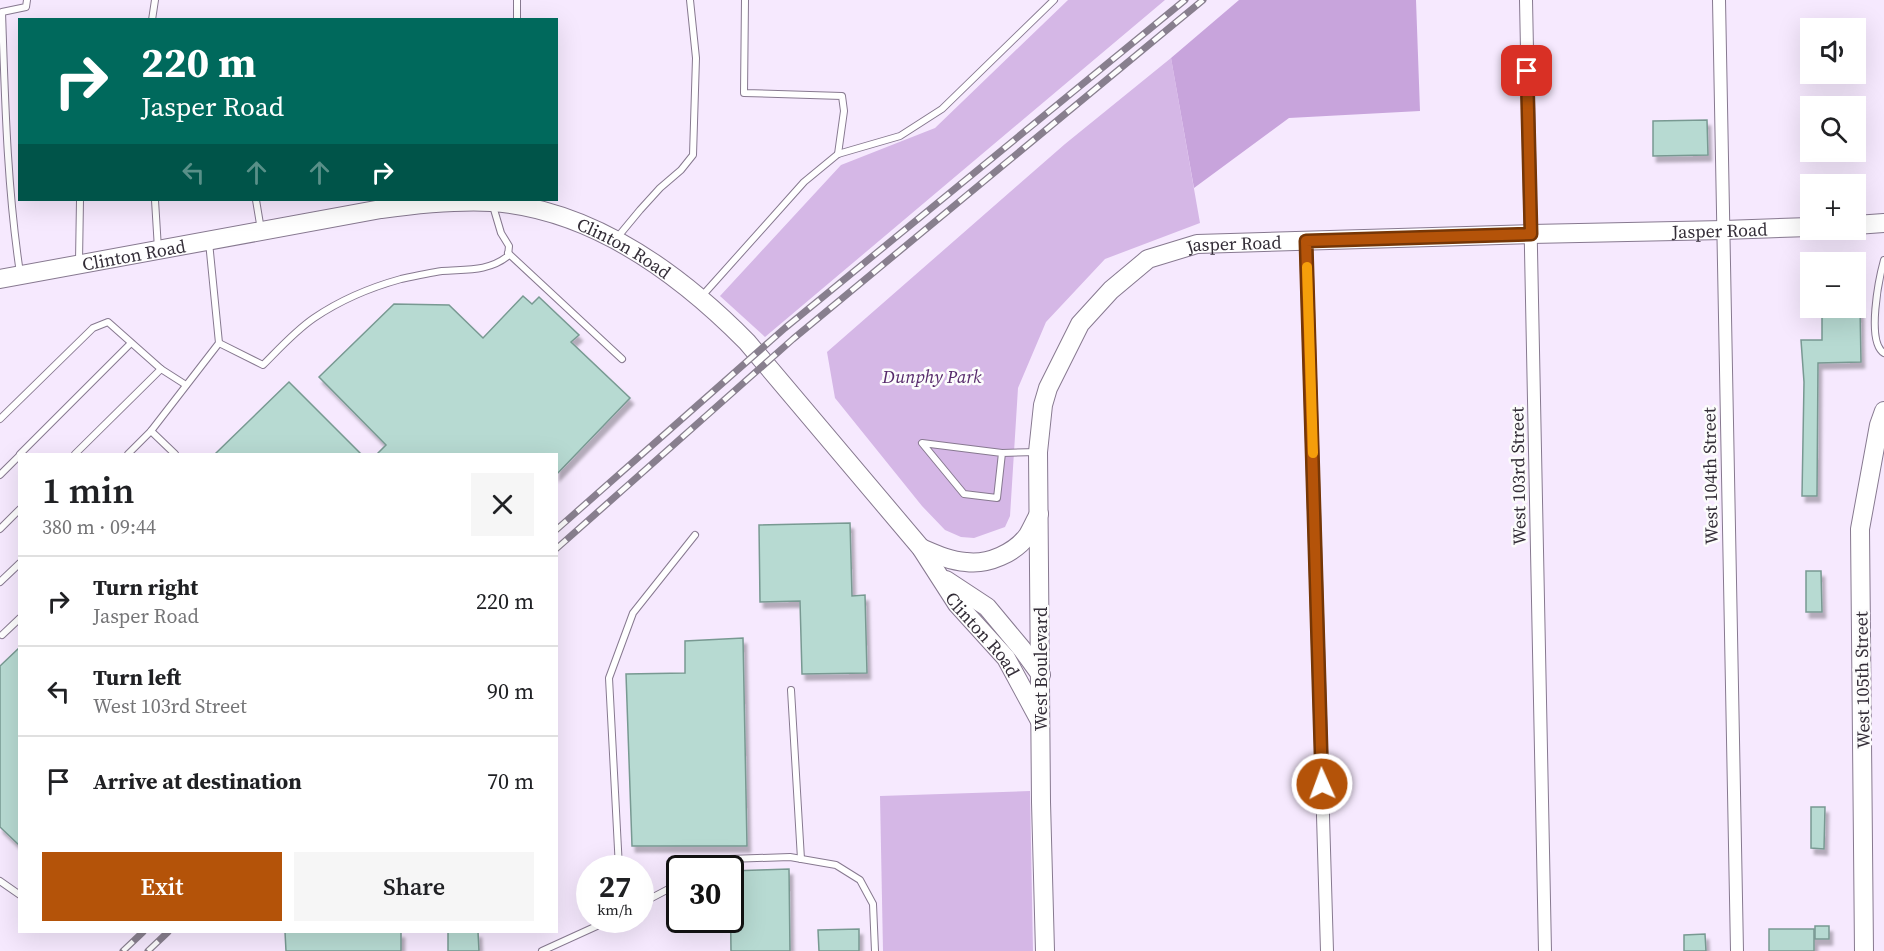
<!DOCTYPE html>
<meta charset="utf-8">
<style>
:root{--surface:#fff;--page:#f6f6f6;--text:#202124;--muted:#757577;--line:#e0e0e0;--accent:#b45309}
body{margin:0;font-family:"Source Serif 4",serif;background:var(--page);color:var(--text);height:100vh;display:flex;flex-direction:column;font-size:22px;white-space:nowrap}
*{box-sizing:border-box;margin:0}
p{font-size:20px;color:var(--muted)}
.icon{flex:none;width:33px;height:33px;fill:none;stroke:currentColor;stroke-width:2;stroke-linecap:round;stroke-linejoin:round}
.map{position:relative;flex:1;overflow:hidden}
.side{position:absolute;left:18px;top:453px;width:540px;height:480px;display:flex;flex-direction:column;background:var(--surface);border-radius:0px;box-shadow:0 6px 24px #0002}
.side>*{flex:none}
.top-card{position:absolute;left:18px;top:18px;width:540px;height:183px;border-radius:0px;box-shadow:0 6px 24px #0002;background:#00695c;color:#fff;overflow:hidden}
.buttons{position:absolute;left:1800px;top:18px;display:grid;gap:12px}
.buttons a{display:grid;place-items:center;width:66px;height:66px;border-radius:0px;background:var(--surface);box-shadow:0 6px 24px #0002;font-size:30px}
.speed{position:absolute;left:576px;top:855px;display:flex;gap:12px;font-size:30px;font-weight:700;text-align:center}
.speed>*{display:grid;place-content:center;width:78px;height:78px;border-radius:50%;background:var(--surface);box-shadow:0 6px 24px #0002;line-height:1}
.speed small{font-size:15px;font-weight:400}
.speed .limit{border:3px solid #111;border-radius:9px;background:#fff;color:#111}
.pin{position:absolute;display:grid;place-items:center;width:51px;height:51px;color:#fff;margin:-26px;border-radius:12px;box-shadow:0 3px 9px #0006}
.me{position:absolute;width:66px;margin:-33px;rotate:358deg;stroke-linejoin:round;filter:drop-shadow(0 0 4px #0008)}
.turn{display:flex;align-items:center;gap:21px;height:126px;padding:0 24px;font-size:27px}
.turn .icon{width:78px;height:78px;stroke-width:2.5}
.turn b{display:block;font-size:42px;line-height:51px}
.lanes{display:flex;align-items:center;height:57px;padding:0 24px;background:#0003;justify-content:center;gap:30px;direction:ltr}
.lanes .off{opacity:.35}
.round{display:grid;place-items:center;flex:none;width:63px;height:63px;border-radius:0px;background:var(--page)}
.head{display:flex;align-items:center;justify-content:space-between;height:102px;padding:0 24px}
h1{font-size:36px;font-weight:600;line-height:45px}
.primary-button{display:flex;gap:12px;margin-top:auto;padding:12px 24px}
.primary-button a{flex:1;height:69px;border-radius:0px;background:var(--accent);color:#fff;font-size:24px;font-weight:600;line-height:69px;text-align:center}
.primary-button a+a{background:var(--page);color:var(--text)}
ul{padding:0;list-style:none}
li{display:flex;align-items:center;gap:18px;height:90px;padding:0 24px;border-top:2px solid var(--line)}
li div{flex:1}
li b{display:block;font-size:22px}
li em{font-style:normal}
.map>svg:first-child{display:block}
.green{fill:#d5b7e6}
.forest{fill:#c8a4dc}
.building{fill:#b7dad2;stroke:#789992;stroke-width:1.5;filter:url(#shadow)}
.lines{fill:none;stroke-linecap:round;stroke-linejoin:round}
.lane-casing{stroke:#877990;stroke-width:8}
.street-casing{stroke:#877990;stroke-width:14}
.secondary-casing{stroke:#877990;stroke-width:20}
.lane{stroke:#fff;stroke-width:6}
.street{stroke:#fff;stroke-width:12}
.secondary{stroke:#fff;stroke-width:18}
.rail-casing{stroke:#887f8e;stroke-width:7}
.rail{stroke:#fcfcfc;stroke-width:4.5;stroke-dasharray:14;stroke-linecap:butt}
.route-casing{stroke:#753606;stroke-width:15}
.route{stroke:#b45309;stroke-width:10}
.slow{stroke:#f59e0b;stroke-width:10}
.labels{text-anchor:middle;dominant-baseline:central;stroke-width:5;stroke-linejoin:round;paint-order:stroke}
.street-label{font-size:18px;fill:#332d37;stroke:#fcfcfc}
.park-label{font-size:18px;font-style:italic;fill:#56296b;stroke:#fcfcfc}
</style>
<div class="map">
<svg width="1884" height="951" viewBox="0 0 1884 951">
<defs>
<filter id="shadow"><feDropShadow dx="3.5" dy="6" stdDeviation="1.5" flood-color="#0004"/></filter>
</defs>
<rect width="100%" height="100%" fill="#f6e9fe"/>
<g class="green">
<polygon points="1068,0 1165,0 765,337 720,296 841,165 935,128"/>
<polygon points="1171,58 1200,223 1105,259 1046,322 1018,388 1010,516 1005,527 974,538 961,537 945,530 922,506 835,398 827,352 1065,144"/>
<polygon points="1030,791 1033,951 883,951 880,796"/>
</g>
<polygon class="forest" points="1239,0 1416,0 1420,111 1289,118 1194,188 1171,58"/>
<g class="building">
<polygon points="1707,120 1708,155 1653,156 1653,121"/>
<polygon points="523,296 532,304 539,297 579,335 571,342 630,398 556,475 556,454 377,454 386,445 319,377 394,304 449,305 483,338"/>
<polygon points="1822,308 1860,308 1861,362 1818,363 1817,496 1802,496 1804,382 1801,340 1822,340"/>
<polygon points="289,382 361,454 215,454"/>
<polygon points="850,523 852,596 865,595 867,673 802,674 800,601 760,602 759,525"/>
<polygon points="1806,571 1821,571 1822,612 1806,612"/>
<polygon points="743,638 747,846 632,846 626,674 685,673 685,641"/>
<polygon points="20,647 20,846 0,827 0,666"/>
<polygon points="1811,807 1825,807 1824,849 1811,848"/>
<polygon points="789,869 790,951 731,951 730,871"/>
<rect x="1815" y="926" width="14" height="13"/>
<polygon points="859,929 859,951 819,951 818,930"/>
<rect x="1769" y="929" width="45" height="22"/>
<polygon points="285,932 401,932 401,951 286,951"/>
<polygon points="448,932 478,932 479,951 448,951"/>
<polygon points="1705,934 1706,951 1684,951 1684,935"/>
</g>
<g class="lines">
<g class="lane-casing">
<g id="lane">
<polyline points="745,0 744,93 842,96 844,111 838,154"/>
<polyline points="152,20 155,0"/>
<polyline points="517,20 517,0"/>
<polyline points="155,200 158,249"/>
<polyline points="256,200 261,230"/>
<polyline points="616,239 640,210 660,188 681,170 693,155 696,58 690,0"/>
<polyline points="508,253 622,359"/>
<path d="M1884,260C1879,278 1866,342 1884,353"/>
<polyline points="79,261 80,200"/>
<path d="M20,273C7,187 5,99 2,12L26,7L27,0"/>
<polyline points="702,296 804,182 838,154 900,136 942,109 1054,0"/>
<path d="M219,343L263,365C279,349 295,331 314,318C339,301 372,287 401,279C415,276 429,273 442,271C465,269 488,272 508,256L509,246L501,233L493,206"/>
<polyline points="0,419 93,328 108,322 161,369 186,385"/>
<polyline points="151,431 175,454"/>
<polyline points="1002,453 997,498 964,494 922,443 1002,453 1037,452"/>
<polyline points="20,454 131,343"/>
<polyline points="75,454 161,369"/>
<polyline points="128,454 151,431 219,343 209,242"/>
<polyline points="0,475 20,455"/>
<polyline points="0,529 20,509"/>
<polyline points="0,582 20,563"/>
<polyline points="2,635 20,618"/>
<polyline points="791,690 801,859"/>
<polyline points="619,868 609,678 633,613 695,535"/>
<polyline points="708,868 729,859 790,857 836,865 860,880 873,904 875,951"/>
<polyline points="0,881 20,895"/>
<polyline points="640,904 680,883"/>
<polyline points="542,951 610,920"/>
</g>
</g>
<g class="street-casing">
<g id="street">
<polyline points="1526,0 1545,951"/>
<polyline points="1719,0 1737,951"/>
<polyline points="1306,241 1327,951"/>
</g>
</g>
<g class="secondary-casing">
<g id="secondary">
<polyline points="1856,225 1884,223"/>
<path id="s1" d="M0,279L381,209C418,204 454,200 491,202C591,209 679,273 747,342L921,548L957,604L1006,658L1040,721"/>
<path d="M921,548C935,554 950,561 966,562C988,565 1015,553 1028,535C1032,528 1035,521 1039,514"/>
<polyline points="946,580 987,607 1022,649 1041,675"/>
<path id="s2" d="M1045,951L1041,802L1038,452L1043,405L1048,388L1080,324L1111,290L1148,259L1197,244L1531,234L1724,230L1810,227"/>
<polyline points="1864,951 1860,529 1879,425 1884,411"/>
</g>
</g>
<use href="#lane" class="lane"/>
<use href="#street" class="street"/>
<use href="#secondary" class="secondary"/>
<g class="rail-casing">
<g id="rail">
<polyline points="556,530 785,328 1185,0"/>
<polyline points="556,549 793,339 1203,0"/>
<polyline points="123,951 143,932"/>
<polyline points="148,951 168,932"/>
</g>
</g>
<use href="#rail" class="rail"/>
</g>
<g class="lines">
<g class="route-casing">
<polyline id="route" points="1322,784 1306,241 1531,234 1527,71"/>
</g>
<use href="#route" class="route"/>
<polyline class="slow" points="1307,267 1313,453"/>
</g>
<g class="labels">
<g class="street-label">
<text stroke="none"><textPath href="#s2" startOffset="1304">Jasper Road</textPath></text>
<text stroke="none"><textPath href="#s2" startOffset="818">Jasper Road</textPath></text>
<text stroke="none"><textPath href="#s1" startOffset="640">Clinton Road</textPath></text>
<text stroke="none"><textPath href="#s1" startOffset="136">Clinton Road</textPath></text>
<text transform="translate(1518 476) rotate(-91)">West 103rd Street</text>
<text transform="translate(1710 476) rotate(-91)">West 104th Street</text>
<text stroke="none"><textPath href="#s1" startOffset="1172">Clinton Road</textPath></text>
<text transform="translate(1040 669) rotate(-90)">West Boulevard</text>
<text transform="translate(1862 680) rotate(-91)">West 105th Street</text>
</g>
<g class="park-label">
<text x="932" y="376">Dunphy Park</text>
</g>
</g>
</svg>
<div class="buttons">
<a><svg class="icon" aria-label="sound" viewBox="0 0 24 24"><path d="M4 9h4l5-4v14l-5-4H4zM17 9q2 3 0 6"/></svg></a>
<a><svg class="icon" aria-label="search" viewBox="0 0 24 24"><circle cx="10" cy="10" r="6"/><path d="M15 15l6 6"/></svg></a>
<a>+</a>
<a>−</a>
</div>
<div class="speed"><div>27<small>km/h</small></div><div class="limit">30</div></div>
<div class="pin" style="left:1527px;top:71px;background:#d93025"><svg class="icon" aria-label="arrive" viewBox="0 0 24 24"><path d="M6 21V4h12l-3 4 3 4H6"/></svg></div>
<svg class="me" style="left:1322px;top:784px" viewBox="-20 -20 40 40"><circle r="17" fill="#b45309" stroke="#fff" stroke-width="3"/><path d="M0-11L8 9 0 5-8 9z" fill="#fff"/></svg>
<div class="top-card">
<div class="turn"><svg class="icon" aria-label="right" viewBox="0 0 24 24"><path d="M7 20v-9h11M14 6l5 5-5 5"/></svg><div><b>220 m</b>Jasper Road</div></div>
<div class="lanes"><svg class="icon off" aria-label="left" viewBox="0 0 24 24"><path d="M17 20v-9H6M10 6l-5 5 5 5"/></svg><svg class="icon off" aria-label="ahead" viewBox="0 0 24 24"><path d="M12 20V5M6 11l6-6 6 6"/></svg><svg class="icon off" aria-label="ahead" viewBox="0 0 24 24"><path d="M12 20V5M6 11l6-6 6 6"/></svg><svg class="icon" aria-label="right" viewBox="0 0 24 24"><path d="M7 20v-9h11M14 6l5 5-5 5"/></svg></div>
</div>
<section class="side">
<div class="head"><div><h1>1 min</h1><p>380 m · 09:44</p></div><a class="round"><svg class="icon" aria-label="close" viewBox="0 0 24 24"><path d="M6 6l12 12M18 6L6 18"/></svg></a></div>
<ul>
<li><svg class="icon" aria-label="right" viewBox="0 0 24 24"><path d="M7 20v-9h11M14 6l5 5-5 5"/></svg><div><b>Turn right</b><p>Jasper Road</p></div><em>220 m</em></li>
<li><svg class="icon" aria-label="left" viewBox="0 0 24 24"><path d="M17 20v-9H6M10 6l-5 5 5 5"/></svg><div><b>Turn left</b><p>West 103rd Street</p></div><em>90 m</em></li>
<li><svg class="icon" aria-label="arrive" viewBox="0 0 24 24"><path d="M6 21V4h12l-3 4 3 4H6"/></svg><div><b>Arrive at destination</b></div><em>70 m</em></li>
</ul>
<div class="primary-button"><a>Exit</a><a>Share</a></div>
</section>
</div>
